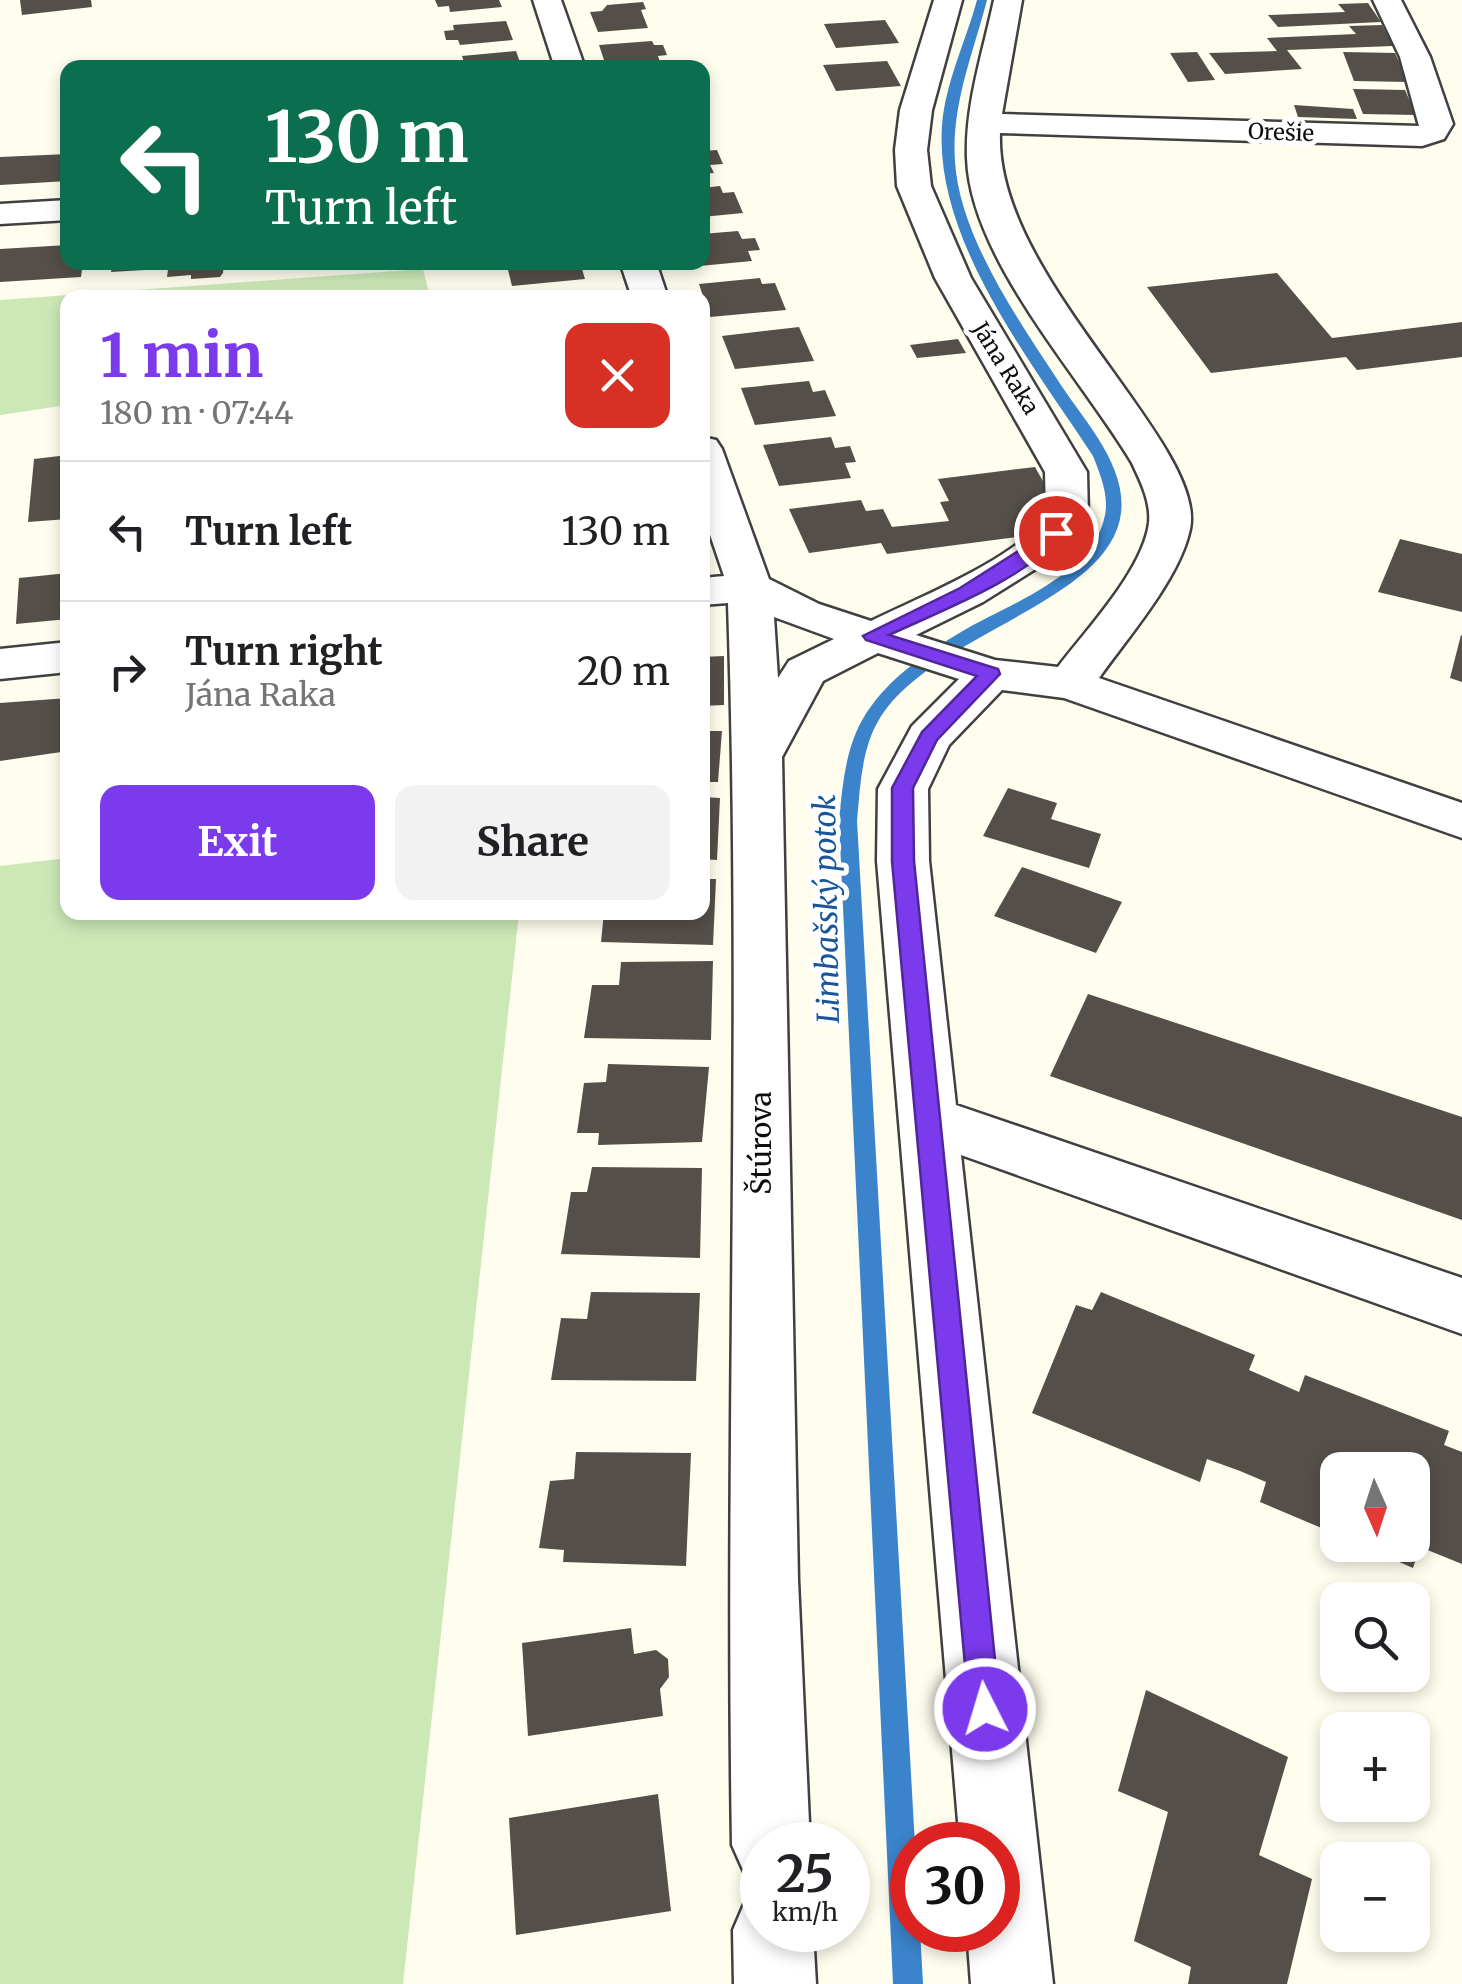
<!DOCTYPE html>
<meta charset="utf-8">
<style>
:root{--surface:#fff;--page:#f2f2f2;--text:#202124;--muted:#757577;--line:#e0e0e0;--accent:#7c3aed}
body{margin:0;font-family:Merriweather,serif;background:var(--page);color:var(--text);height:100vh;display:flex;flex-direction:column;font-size:38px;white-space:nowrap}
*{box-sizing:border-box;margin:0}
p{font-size:32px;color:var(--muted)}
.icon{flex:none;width:55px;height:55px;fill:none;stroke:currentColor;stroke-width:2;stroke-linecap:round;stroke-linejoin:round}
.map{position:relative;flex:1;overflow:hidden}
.drawer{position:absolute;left:60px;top:290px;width:650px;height:630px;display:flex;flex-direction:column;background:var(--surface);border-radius:20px;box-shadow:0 5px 15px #0003}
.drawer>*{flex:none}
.top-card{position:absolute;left:60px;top:60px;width:650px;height:210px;border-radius:20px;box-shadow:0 5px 15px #0003;background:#0b6e4f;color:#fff;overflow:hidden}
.needle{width:65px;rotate:177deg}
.controls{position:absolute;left:1320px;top:1452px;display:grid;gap:20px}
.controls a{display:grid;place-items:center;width:110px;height:110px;border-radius:20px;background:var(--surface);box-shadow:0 5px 15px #0003;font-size:50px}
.speed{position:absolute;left:740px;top:1822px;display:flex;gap:20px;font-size:50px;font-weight:700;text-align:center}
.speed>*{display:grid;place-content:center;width:130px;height:130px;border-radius:50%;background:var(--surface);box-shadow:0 5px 15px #0003;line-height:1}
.speed small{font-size:25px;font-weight:400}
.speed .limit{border:15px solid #d22;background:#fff;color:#111}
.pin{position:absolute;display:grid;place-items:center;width:85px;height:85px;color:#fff;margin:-42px;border:5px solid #fff;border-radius:50%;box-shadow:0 2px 10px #0007}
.me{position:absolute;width:110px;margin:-55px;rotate:355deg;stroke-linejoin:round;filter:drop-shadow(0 0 8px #0008)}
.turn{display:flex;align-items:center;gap:35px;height:210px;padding:0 40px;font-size:45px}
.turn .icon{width:130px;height:130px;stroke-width:2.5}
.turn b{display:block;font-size:70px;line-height:85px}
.round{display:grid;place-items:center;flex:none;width:105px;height:105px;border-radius:20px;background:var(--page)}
.overview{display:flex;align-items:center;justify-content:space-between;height:170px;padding:0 40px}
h1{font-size:60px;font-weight:700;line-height:75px;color:var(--accent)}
.cta{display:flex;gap:20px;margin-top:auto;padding:20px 40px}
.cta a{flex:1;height:115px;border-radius:20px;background:var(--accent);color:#fff;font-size:40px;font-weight:700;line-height:115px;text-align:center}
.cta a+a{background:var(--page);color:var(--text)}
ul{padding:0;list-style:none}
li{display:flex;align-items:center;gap:30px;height:140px;padding:0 40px;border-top:2px solid var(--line)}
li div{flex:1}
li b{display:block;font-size:38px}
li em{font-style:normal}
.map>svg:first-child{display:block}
.green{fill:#cce8b7}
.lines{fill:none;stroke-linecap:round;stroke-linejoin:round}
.stream{fill:#3b83ca;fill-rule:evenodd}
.building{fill:#554f49}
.minor-casing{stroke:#404040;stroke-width:5}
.minor{fill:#fff;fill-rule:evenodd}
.route{fill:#7c3aed;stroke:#51269a;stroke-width:2.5}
.labels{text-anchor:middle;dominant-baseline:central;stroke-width:10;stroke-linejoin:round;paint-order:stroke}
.far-street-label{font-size:22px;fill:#0d0d0d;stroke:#fff}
.street-label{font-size:28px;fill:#0d0d0d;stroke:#fff}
.water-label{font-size:30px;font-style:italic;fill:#19559b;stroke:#fff}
</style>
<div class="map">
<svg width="1462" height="1984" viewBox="0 0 1462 1984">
<rect width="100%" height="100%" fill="#fffded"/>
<g class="green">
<polygon points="423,269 430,297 68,298 67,405 0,415 0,300"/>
<polygon points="67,858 68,912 519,913 403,1984 0,1984 0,866"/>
</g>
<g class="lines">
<path class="stream" d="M977,0H987C973,54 951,105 955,162C960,236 1017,318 1057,379C1081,417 1127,464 1121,513C1110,605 922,635 876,725C861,754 860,789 857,821L915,1845L912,1930H920L923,1984H893L839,821C843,780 846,739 872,705C895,674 928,652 961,632C1007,605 1094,575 1105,515C1109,495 1100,474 1093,456C1033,364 934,241 942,126C945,83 966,41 977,0Z"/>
</g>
<g class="building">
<polygon points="20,0 91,0 92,7 22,15"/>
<polygon points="435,0 499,0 502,7 450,12 449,6 438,7"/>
<polygon points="643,2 646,9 641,10 648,28 598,32 590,12 602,11 607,5"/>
<polygon points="1368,3 1381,22 1278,27 1268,15 1345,12 1338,4"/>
<polygon points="885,20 899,43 836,48 824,24"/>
<polygon points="506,21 513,40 460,45 458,40 446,40 444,31 454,30 453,25"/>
<polygon points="1382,25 1393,46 1287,50 1302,69 1225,74 1209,53 1277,51 1267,38 1356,34 1349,26"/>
<polygon points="652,41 654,45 663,45 667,55 658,56 660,62 606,66 599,45"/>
<polygon points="516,51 522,68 453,68 452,63 464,62 462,56"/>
<polygon points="1197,52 1215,80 1188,82 1170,53"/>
<polygon points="1343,52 1395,53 1408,82 1354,81"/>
<polygon points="887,61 901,86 836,91 823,65"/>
<polygon points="1353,89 1405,90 1416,115 1363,114"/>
<polygon points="1294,105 1353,109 1357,119 1298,117"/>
<polygon points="717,150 723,164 710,165 714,173 702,174 702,151"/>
<polygon points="68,154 68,181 0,185 0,157"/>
<polygon points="720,186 723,193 734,192 743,213 702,217 702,188"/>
<polygon points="738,231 742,239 755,238 760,250 748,251 752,261 689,267 688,262 702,262 702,234"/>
<polygon points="68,245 68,262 83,262 81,277 0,282 0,249"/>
<polygon points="113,262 162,262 161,269 111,272"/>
<polygon points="169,262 224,262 223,273 220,277 191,279 191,275 167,277"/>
<polygon points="264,262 333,262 333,265 263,269"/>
<polygon points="506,262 580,262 585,279 512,286"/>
<polygon points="1277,273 1332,338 1462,322 1462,357 1357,370 1346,357 1211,373 1147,287"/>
<polygon points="760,278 762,284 775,283 786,310 710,317 699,284"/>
<polygon points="799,327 814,361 735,369 722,336"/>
<polygon points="958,339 966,353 917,358 910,345"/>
<polygon points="809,381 813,392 825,390 836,416 755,425 741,388"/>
<polygon points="831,437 835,448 850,446 856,462 845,463 851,478 779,486 763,445"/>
<polygon points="68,455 68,519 28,522 34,459"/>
<polygon points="1035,467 1048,490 1048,519 1017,537 887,554 881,543 809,553 789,509 861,500 866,511 883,509 892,527 949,521 940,502 949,501 938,479"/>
<polygon points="1400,539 1462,554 1462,612 1378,592"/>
<polygon points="68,573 68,619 16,624 19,578"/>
<polygon points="1461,635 1462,636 1462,682 1450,678"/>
<polygon points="724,656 724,705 702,706 702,657"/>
<polygon points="68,698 68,751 0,761 0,703"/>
<polygon points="702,731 722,731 718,782 702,782"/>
<polygon points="1008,788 1057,803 1051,819 1101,834 1089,868 983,836"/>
<polygon points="702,797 720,798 717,860 702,859"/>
<polygon points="1022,867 1122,902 1096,953 994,916"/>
<polygon points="702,879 716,879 713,945 601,942 604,912 702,912"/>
<polygon points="713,961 711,1040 584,1038 592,985 619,985 621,962"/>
<polygon points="1088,994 1462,1117 1462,1220 1050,1076"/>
<polygon points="608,1064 709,1067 702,1142 598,1145 599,1133 577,1133 584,1083 606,1082"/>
<polygon points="592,1167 702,1168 700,1258 561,1254 571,1192 587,1192"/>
<polygon points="591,1292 700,1293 696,1381 551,1380 561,1318 587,1319"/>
<polygon points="1101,1292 1255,1355 1249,1370 1299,1392 1305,1375 1449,1431 1444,1445 1462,1452 1462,1564 1420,1547 1413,1568 1360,1545 1412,1545 1412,1470 1338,1470 1338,1535 1260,1502 1266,1482 1240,1471 1207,1459 1200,1482 1032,1413 1076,1305 1092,1310"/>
<polygon points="576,1452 691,1453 686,1566 563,1562 564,1550 539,1548 550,1481 574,1479"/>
<polygon points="631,1628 634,1654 656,1650 668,1659 669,1677 660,1689 663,1716 528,1736 522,1643"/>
<polygon points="1146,1690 1288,1757 1259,1855 1312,1879 1287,1984 1188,1984 1191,1967 1134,1941 1168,1812 1118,1791"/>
<polygon points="658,1794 671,1911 516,1935 509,1818"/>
</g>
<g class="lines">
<g class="minor-casing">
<g id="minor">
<polygon points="533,0 561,0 585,68 555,68"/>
<path d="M934,0H962L932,110L927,150L931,186L971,278L1087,472L1088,516L1071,542L1050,560L983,602L916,635L995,660L1058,667C1086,630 1143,570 1149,523C1151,502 1141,482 1132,463C1081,377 970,259 967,158C965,105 983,52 994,0H1022L1002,114L1419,126L1400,57L1373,0H1401L1430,57L1453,124L1444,139L1422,146L1000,133C994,277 1208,444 1190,529C1180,578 1128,637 1099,678L1462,803V838L1064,698L1002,690L949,745L928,789L929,861L956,1105L1462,1278V1334L961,1155L1053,1984H971L967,1930H998V1845H960L877,861L878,789L912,726L959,679L878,653L823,681L782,757L798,1580L810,1845H762V1880L744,1872L732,1845C725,1431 742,1016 728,603L702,605V578L724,576L702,511V437L716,440L722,449L769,579L819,604L871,621C918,598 1018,558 1046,516L1045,472L935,278L897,186L895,150L900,110ZM774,617L834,639L789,661L778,678Z"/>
<polygon points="68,200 68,220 0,224 0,204"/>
<polygon points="620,262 656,262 668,298 632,298"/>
<polygon points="68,642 68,672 0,679 0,649"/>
<polygon points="762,1894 762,1930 813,1930 816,1984 734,1984 733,1930 745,1902"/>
</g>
</g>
<use href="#minor" class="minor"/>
</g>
<path class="route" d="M1056,527L1065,533C1025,579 945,609 889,635L998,669L1000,674L937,740L913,788L914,861L1000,1709L996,1720L985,1724L974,1720L969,1709L892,861V788L922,732L977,676L866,640L863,636L960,588Z"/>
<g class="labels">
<g class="far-street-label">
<text transform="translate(1281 132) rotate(2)">Orešie</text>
<text transform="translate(1006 368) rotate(58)">Jána Raka</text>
</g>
<g class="street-label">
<text transform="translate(761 1143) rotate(-90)">Štúrova</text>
</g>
<g class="water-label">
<text transform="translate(826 909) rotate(-91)">Limbašský potok</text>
</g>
</g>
</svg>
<div class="controls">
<a><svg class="needle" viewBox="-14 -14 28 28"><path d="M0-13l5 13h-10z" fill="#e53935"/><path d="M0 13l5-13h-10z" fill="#757577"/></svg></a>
<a><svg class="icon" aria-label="search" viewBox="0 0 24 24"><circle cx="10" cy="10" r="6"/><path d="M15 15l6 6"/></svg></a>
<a>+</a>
<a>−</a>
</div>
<div class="speed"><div>25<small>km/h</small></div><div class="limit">30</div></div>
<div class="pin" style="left:1056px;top:533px;background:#d93025"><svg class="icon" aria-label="arrive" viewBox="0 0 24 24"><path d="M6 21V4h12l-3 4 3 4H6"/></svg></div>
<svg class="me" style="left:985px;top:1709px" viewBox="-20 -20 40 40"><circle r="17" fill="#7c3aed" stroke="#fff" stroke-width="3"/><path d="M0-11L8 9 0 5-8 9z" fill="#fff"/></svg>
<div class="top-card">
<div class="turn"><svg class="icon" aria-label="left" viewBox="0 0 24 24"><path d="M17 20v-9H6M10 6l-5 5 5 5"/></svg><div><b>130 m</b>Turn left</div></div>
</div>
<section class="drawer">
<div class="overview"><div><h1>1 min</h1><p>180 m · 07:44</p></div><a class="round" style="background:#d93025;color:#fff"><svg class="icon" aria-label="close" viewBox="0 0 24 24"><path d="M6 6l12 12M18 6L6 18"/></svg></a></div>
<ul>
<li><svg class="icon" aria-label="left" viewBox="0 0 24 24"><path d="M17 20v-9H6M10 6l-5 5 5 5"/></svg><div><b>Turn left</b></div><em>130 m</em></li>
<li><svg class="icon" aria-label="right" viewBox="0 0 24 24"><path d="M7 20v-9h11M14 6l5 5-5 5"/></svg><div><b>Turn right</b><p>Jána Raka</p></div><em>20 m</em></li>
</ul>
<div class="cta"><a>Exit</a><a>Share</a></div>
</section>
</div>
